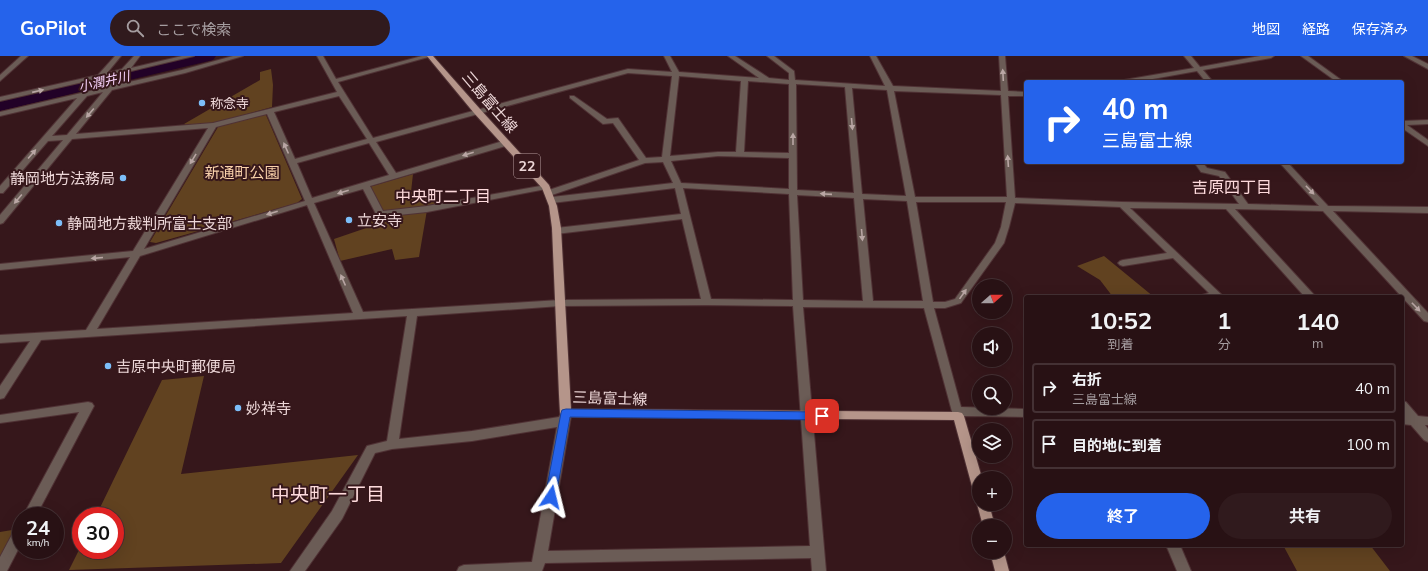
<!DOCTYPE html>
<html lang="ja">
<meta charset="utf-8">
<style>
:root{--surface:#281114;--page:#301a1d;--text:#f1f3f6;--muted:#a59da0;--line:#443134;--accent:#2563eb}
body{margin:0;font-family:Mulish,"Noto Sans JP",sans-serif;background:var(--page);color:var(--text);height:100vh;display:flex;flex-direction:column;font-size:15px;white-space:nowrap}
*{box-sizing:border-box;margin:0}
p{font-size:13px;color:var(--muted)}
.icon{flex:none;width:22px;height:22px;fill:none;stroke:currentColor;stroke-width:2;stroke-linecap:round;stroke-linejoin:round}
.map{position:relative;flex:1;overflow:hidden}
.drawer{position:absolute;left:1024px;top:239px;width:380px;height:252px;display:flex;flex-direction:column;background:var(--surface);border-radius:4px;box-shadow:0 4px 16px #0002,0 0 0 1px var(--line)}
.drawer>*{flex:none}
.hud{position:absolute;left:1024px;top:24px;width:380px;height:84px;border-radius:4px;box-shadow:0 4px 16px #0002,0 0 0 1px var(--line);background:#2563eb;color:#fff;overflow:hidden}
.needle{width:26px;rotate:69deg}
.buttons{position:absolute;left:972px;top:223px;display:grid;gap:8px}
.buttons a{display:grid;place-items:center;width:40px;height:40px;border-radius:50%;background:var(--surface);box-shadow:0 4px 16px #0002,0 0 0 1px var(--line);font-size:20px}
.speed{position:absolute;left:12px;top:451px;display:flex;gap:8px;font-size:20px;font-weight:700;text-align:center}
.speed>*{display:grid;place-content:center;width:52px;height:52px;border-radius:50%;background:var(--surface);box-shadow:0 4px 16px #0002,0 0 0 1px var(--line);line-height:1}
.speed small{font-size:10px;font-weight:400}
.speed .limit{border:6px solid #d22;background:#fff;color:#111}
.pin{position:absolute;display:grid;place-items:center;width:34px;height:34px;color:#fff;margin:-17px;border-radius:8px;box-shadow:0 2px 6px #0006}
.me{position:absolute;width:44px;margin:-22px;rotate:10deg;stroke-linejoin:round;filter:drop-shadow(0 0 3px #0008)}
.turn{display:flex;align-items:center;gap:14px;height:84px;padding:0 12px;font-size:18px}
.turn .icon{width:52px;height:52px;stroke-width:2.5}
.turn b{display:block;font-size:28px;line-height:34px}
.eta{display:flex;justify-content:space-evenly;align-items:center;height:68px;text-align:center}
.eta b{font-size:24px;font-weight:700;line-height:28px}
.action{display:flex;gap:8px;margin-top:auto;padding:8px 12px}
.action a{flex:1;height:46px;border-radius:24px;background:var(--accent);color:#fff;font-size:16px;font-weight:700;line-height:46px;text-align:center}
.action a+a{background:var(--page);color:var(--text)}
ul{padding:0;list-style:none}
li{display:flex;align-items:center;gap:12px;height:50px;margin:0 8px 6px;padding:0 4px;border:2px solid var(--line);border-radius:4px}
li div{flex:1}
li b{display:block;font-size:15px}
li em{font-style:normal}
header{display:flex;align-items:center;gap:24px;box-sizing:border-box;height:56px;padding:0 20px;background:var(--accent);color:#fff}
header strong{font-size:19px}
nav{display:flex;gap:22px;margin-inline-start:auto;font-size:14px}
.search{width:280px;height:36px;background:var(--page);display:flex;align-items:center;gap:10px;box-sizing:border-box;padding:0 14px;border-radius:22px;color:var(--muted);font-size:15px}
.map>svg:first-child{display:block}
.green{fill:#614220}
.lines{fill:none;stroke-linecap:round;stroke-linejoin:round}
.river{fill:#220127;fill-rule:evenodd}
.minor-casing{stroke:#503235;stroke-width:2}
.major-casing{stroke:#503235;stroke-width:2}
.minor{fill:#6b5c56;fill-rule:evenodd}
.major{fill:#b5958a;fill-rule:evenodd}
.oneway{fill:#b9a6a4}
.route{fill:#2563eb;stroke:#184099}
.poi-dot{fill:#7cbef9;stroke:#36171b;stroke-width:1.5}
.labels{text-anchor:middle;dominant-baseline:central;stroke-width:4;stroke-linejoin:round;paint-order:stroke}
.far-water-label{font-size:13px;font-style:italic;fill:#fad5fe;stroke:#36171b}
.far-poi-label{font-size:13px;fill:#edd7d8;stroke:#36171b;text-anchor:start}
.shield{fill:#36171b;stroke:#b69d9f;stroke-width:1}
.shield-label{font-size:14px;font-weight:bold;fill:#edd7d8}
.street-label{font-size:15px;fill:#edd7d8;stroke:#36171b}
.park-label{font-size:15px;fill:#f9d1aa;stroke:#36171b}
.poi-label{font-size:15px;fill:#edd7d8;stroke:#36171b;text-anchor:start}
.neighbourhood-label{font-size:16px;fill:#fddadc;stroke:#36171b}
.near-neighbourhood-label{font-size:19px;fill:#fddadc;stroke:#36171b}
</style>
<header>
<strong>GoPilot</strong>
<div class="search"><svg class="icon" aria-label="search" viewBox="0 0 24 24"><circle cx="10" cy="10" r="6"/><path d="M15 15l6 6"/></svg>ここで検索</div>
<nav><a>地図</a><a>経路</a><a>保存済み</a></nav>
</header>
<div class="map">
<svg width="1428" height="515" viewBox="0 0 1428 515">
<rect width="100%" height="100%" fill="#36171b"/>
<g class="green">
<polygon points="271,13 273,29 272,51 215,67 186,69 184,68 260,24 260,16"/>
<polygon points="261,59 266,59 302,143 297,147 156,187 150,186 218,71"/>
<polygon points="413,118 411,136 421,135 437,149 427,154 419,201 395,204 392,193 340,205 334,183 372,170 371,165 385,162 383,154 369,131"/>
<polygon points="1104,200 1154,241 1113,241 1100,224 1077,210"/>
<polygon points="204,320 181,418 358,399 281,507 69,514 81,490 81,494 115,494 115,460 96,460 162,324"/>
<polygon points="18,473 0,507 0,476"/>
<polygon points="1283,489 1370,489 1390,515 1297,515"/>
</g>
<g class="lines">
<polygon class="river" points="184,0 216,0 213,4 0,55 0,43"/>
<g class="minor-casing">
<g id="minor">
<polygon points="21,0 28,0 0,25 0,19"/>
<path d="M115,0H121L107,17L122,13L134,0H140L131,12L182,0H194L127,16L116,29L182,14L233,0H243L185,17L112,34L76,78L213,67L337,36L317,0H323L336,23L422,0H432L338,26L373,82L628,13L672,16L664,0H670L679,16L759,22L728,0H735L769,22L789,24V17L767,0H774L794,15L795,24L885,30L870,0H876L893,30L1001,35L999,0H1005L1008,35L1026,36V40H1008L1015,142L1122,146L1239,148L1219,120L1201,116L1194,106H1202L1207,112L1225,116L1248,148L1319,150L1279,106H1287L1328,150L1428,151V157L1333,155L1428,257V266L1424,265L1323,155L1235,153L1316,241H1305L1226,153L1130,152L1224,241H1200L1202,239L1209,237L1173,202L1123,210L1120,209L1118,207L1120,205L1123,204L1167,197L1120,151L1015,147L1009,171L1004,187L961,247L945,252H934L961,351L1026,353V361L964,360L962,363L958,364L954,363L924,252L803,251L826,515H812L811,502L545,507L542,515H457L459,511L464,509L532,506L557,371L472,385L392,393L375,397L342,463L305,515H290L332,455L367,390L387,385L407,260L41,284L4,342L0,343V330L30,285L0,287V279L86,274L130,201L0,214V208L133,195L208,72L72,83L3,167L0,168V159L63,84L48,85L3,137H0V130L77,42L0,60V56L107,31L118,18L0,45V41L98,19ZM628,17L672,20L662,101L646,102L618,62L607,63L574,40H570V42L603,68L613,67L639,104L546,135L545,137L549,140L552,139L645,107L663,106L673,127L552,141L548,144L552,147L675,132L681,158L556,172L552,175L556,178L682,163L701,243L560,244L363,256L314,147L363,133L376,158L380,161L427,156L546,133L550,131L546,129L427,150L383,155L370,130L509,89L510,87L509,85H503L396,117L376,86ZM679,20L741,25L736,96H718L670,100ZM748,25L789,28V97L744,96ZM796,28L845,31L854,137L797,134ZM852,32L887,34L906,140L862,138ZM894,35L1001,39L1007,141H915ZM103,36L67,79L52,80L87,40ZM339,40L367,83L295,103L274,56ZM267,58L305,145L144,193L216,71ZM369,87L389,119L312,142L297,107ZM718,100L789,102V133L681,127L671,105ZM683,132L789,138L793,244L711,243ZM797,139L854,142L863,245L803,244ZM863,143L907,145L923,245H873ZM916,146H1006L1001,171L995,187L955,243L945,246H933ZM307,149L353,257L97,273L140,200ZM707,249L793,250L810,490L548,495L571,360L569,357L565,356L561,357L559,361L472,375L399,383L417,260L560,250Z"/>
<polygon points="1184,0 1191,0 1200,11 1260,0 1274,0 1271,2 1203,14 1213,26 1206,26 1197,15 1136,26 1121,26 1124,24 1194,12"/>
<polygon points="1301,0 1308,0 1344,26 1337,26"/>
<polygon points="1404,0 1412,0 1428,8 1428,13"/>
<polygon points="1428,64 1428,68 1407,69 1428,84 1428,90 1402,72 1402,65"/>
<polygon points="1402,345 1406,346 1418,360 1428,361 1428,369 1425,369 1428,373 1428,386 1424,384 1411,369 1402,368 1402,360 1404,360 1402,357"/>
<polygon points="88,346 92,347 94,350 36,460 23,460 79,356 0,367 0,359"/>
<polygon points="21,469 21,488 7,515 0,515 0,501 16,471"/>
<polygon points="1166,489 1180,489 1191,515 1177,515"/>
</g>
</g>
<g class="major-casing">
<g id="major">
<polygon points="427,0 433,0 480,53 549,129 557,150 561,172 571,353 958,356 962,357 964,360 982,422 979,422 979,439 975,438 973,434 954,364 566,361 562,360 560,357 559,339 552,172 549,150 542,132 474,57"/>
<polygon points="979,444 979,448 989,448 995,470 983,470 977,448"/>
<polygon points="990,496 1004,496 1009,515 995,515"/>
</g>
</g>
<use href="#minor" class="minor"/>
<use href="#major" class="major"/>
</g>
<defs><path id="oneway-solid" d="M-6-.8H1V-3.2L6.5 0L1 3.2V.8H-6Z"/></defs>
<g class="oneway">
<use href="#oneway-solid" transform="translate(1003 19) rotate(-93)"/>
<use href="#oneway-solid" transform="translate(38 35) rotate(-13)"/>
<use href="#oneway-solid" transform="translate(90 57) rotate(130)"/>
<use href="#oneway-solid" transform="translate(852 68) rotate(85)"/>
<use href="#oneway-solid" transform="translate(793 83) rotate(-90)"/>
<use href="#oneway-solid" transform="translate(286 92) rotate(-114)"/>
<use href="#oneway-solid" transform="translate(32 98) rotate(-49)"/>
<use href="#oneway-solid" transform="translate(468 98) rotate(163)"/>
<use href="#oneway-solid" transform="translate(193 103) rotate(121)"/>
<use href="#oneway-solid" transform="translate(1008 105) rotate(-94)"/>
<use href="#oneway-solid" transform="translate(1310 134) rotate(46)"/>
<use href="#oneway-solid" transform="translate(343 136) rotate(163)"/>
<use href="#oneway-solid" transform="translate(826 138) rotate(-176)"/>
<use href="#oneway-solid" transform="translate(18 143) rotate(130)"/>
<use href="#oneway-solid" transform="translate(272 157) rotate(163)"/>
<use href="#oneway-solid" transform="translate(862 179) rotate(85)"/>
<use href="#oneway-solid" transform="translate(97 202) rotate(175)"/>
<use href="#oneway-solid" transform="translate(343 224) rotate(-114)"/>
<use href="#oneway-solid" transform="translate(963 238) rotate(-55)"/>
<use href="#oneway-solid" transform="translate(1416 251) rotate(46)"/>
</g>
<polygon class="route" points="566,353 822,356 825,357 827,360 825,363 822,364 570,361 556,441 555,444 551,445 547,444 545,441 561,357 562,354"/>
<g class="poi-dot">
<circle cx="202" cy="47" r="4"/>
<circle cx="123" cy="122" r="4"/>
<circle cx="349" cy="164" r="4"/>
<circle cx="59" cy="167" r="4"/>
<circle cx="108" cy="310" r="4"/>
<circle cx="238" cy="352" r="4"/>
</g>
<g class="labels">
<g class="far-water-label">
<text transform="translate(104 25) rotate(-13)">小潤井川</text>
</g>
<g class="far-poi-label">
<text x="210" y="47">称念寺</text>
</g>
<rect class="shield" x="514" y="98" width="26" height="24" rx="3"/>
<g class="shield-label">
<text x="527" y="110">22</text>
</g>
<g class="street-label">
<text transform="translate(490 46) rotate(49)">三島富士線</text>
<text transform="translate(610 342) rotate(2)">三島富士線</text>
</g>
<g class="park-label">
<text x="242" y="116">新通町公園</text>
</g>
<g class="poi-label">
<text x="115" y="122" text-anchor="end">静岡地方法務局</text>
<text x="357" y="164">立安寺</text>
<text x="67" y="167">静岡地方裁判所富士支部</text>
<text x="116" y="310">吉原中央町郵便局</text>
<text x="246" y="352">妙祥寺</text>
</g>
<g class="neighbourhood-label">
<text x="1232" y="131">吉原四丁目</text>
<text x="443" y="140">中央町二丁目</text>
</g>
<g class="near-neighbourhood-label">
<text x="328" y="438">中央町一丁目</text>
</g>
</g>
</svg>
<div class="buttons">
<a><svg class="needle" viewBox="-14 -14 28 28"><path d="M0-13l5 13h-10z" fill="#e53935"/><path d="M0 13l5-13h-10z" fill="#a59da0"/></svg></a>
<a><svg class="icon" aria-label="sound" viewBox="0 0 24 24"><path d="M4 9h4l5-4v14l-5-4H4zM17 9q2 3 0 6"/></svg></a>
<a><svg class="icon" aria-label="search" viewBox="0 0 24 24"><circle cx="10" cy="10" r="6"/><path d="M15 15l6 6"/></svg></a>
<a><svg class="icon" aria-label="layers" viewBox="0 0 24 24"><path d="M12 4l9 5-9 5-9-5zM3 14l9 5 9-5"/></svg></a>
<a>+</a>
<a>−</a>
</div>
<div class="speed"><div>24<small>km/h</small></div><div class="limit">30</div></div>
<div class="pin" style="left:822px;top:360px;background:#d93025"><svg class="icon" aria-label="arrive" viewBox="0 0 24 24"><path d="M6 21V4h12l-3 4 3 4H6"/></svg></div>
<svg class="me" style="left:551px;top:441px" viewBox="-20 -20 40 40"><path d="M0-17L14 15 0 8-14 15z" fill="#2563eb" stroke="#fff" stroke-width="4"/></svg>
<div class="hud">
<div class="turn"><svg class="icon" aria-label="right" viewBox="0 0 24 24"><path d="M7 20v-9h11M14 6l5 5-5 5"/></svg><div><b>40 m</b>三島富士線</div></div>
</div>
<section class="drawer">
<div class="eta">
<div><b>10:52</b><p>到着</p></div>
<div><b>1</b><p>分</p></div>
<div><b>140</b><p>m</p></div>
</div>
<ul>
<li><svg class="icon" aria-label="right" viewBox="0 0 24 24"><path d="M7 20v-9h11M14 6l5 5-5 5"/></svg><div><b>右折</b><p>三島富士線</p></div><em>40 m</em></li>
<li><svg class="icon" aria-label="arrive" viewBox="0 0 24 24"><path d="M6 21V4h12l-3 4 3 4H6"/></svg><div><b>目的地に到着</b></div><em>100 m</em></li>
</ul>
<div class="action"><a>終了</a><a>共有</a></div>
</section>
</div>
